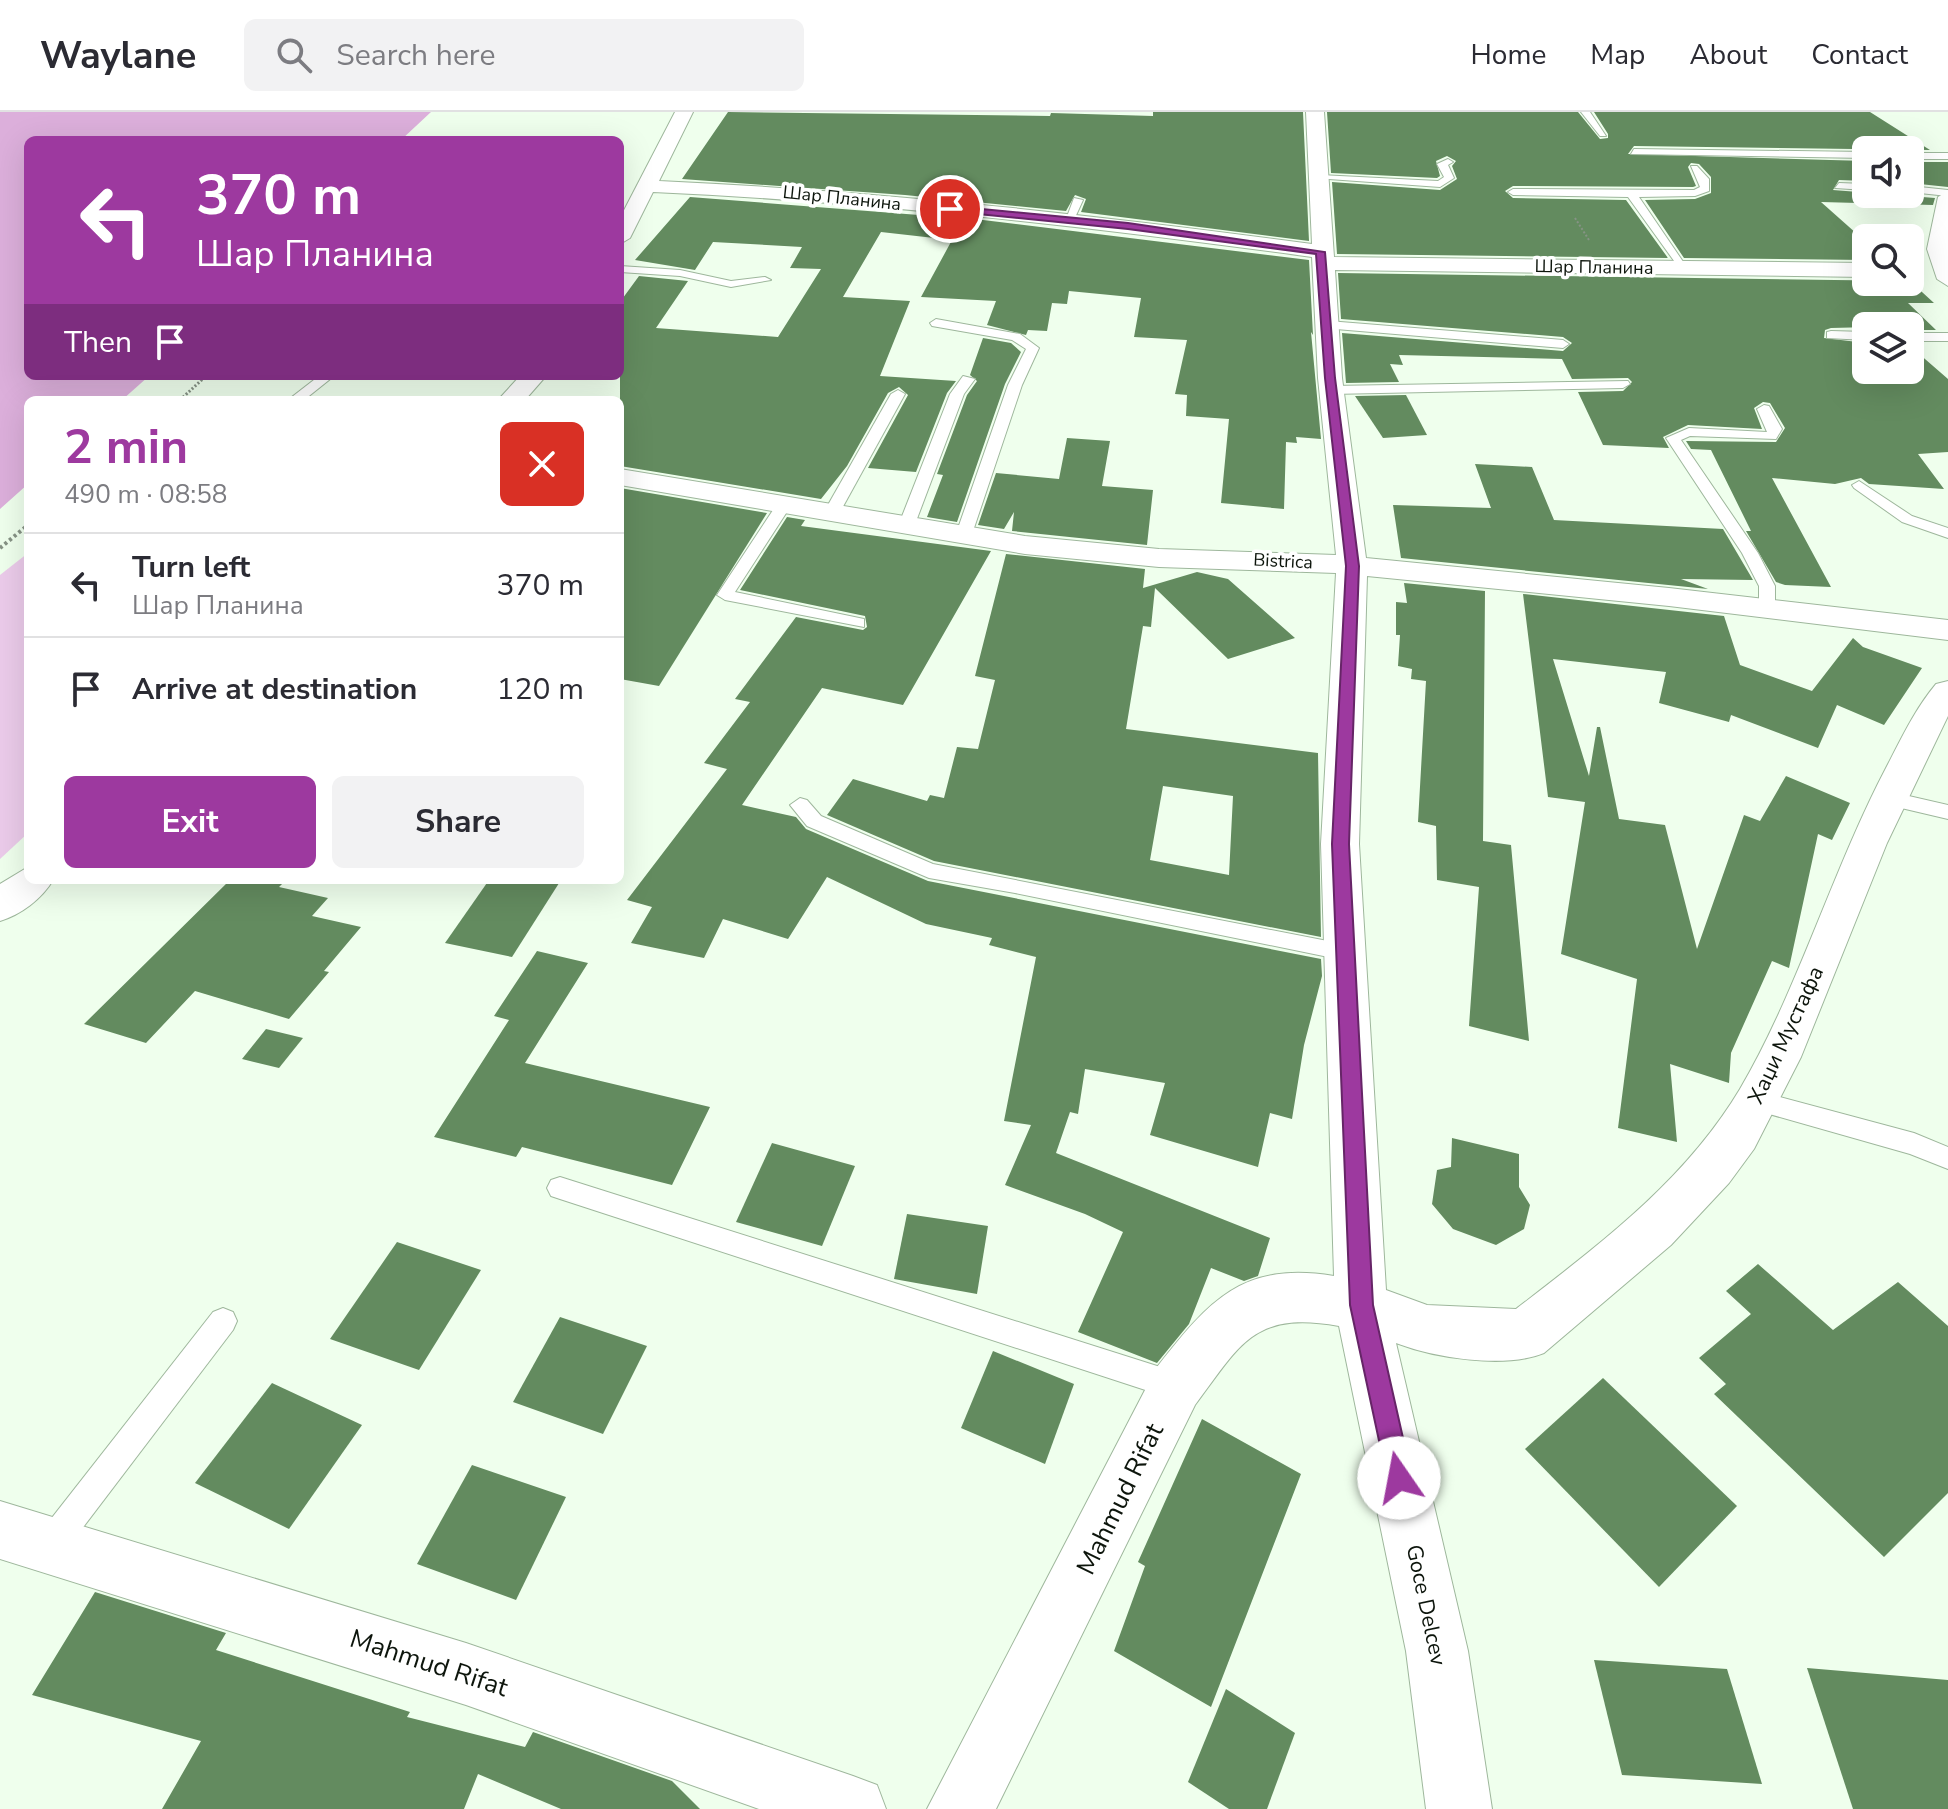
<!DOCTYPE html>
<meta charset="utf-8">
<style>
:root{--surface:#fff;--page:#f2f2f3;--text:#2b2b33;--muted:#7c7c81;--line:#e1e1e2;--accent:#9d399f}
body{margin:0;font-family:"Nunito Sans",sans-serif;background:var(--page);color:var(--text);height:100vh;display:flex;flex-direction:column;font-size:30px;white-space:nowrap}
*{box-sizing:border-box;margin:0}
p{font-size:26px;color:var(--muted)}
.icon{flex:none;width:44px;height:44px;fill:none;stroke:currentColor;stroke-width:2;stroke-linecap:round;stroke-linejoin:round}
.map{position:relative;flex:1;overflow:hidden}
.side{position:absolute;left:24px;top:284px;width:600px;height:488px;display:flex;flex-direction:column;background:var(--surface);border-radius:12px;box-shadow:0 8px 32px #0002}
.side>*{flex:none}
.top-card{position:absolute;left:24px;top:24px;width:600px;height:244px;border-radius:12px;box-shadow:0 8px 32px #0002;background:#9d399f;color:#fff;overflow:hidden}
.buttons{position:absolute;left:1852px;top:24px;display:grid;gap:16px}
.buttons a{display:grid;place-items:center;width:72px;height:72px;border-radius:12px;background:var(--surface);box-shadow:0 8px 32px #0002;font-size:40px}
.pin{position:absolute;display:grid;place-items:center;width:68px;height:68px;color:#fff;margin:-34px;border:4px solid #fff;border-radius:50%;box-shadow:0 2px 8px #0007}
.me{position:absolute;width:88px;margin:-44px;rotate:348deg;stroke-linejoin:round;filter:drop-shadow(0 0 6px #0008)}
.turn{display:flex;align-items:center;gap:28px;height:168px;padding:0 40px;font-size:36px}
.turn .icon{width:104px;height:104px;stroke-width:2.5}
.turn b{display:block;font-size:56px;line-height:68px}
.then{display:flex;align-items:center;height:76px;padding:0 40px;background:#0003;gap:16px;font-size:30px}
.round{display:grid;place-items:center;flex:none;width:84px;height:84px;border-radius:12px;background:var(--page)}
.head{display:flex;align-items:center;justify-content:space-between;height:136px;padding:0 40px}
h1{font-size:48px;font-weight:700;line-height:60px;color:var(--accent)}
.cta{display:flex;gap:16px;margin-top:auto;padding:16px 40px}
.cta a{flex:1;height:92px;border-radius:12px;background:var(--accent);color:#fff;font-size:32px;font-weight:700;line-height:92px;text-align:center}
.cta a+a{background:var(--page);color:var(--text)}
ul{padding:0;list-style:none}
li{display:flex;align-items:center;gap:24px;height:104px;padding:0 40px;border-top:2px solid var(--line)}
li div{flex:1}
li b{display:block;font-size:30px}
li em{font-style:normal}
header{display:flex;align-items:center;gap:48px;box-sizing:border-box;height:112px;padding:0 40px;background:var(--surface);border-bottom:2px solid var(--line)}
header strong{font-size:38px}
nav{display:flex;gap:44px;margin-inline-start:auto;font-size:28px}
.search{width:560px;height:72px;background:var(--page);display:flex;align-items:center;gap:20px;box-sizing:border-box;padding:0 28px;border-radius:12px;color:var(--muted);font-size:30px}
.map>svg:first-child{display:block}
.green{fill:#ebcbea}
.water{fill:#dcafdb}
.building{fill:#638b5f;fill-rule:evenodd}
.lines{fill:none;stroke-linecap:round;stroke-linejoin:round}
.lane-casing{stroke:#9eb79c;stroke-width:2}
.street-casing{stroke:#9eb79c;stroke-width:2}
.path-far2{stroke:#869385;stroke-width:2;stroke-dasharray:2 2;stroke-linecap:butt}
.path-far1{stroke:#869385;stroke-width:3;stroke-dasharray:2 2;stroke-linecap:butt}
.path{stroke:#869385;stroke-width:4;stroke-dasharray:3 3;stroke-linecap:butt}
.lane{fill:#fff;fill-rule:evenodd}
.street{fill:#fff;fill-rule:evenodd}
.route{fill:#9d399f;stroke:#662567;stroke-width:2}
.labels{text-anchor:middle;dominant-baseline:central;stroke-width:7;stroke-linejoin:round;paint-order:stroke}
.far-street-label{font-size:18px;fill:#0d150c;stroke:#fff}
.street-label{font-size:22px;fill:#0d150c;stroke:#fff}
.near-street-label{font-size:26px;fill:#0d150c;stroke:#fff}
</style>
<header>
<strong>Waylane</strong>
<div class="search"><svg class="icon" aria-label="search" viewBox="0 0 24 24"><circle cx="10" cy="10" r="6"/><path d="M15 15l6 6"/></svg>Search here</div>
<nav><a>Home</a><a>Map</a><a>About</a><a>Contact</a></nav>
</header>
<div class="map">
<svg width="1948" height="1697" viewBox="0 0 1948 1697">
<rect width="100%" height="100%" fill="#efffed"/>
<polygon class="green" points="28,441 28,721 0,747 0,463"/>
<polygon class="water" points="0,0 431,0 401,28 28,28 28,264 149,264 122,288 28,288 28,372 0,397"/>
<g class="building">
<polygon points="728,0 1050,4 1051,1 1153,4 1153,0 1303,0 1309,129 1081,100 1086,87 1075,83 1066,99 905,83 682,67"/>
<polygon points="1327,0 1578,0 1600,27 1608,26 1608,22 1594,0 1870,0 1930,38 1634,34 1628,42 1866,49 1866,69 1839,68 1833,78 1935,86 1933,93 1821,90 1866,130 1866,148 1684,146 1645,88 1695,87 1711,81 1711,65 1699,52 1691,51 1688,55 1696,74 1693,75 1513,74 1505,79 1513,86 1626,88 1668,146 1337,142 1332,70 1440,78 1457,67 1452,54 1456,49 1447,44 1436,49 1440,64 1437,66 1331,61"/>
<polygon points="1910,50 1948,50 1948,75 1910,71"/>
<polygon points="690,85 983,108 1309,148 1313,223 1311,220 1321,327 1296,325 1297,331 1286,330 1284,397 1221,391 1229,307 1186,304 1187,283 1175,282 1187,228 1134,225 1141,186 1069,179 1067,192 1052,191 1047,219 1028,218 1026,223 987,213 996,189 921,185 952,128 881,120 843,185 910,189 880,264 956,269 947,281 916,360 868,356 908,283 899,275 888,281 847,354 821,387 620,354 620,190 639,164 688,169 656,216 778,225 821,157 790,156 802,135 713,130 695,158 635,148"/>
<polygon points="1338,161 1910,169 1934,191 1908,191 1936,218 1910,218 1910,214 1831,216 1825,218 1824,226 1866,231 1866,258 1910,258 1910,234 1948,267 1948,340 1918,342 1944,377 1869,372 1861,366 1835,372 1772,366 1831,475 1785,473 1776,470 1746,419 1751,419 1711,338 1691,337 1686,329 1776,330 1785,316 1770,291 1763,290 1754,296 1762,317 1688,313 1663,325 1669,336 1603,333 1578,280 1623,279 1632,270 1628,266 1572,267 1562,247 1399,243 1403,253 1390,252 1399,270 1346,271 1342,221 1563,239 1572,231 1563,225 1341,207"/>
<polygon points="983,226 1011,231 1021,240 1005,272 957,410 927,405 943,363 937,362 967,283 977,269 970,263"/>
<polygon points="1406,283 1427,323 1383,326 1355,284"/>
<polygon points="1067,326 1110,329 1102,374 1153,378 1147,433 1012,419 1014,400 1004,417 978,413 996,361 1059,367"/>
<polygon points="1475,352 1532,355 1554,408 1723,417 1753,468 1681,467 1708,477 1401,446 1393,393 1491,396"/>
<polygon points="620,376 767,401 659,574 620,567"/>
<polygon points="787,405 805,408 801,414 991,439 903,593 822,576 742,693 796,705 806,717 928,769 1321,847 1322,864 1304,933 1292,1007 1270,1001 1258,1055 1150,1023 1165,971 1085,957 1078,1002 1070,1000 1056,1041 1270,1126 1258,1164 1244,1169 1211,1156 1189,1212 1157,1251 1078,1220 1123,1120 1085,1102 1005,1073 1031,1013 1004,1009 1036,845 989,833 992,826 926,812 827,765 788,827 723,807 704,846 631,831 652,795 627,788 727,657 704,651 750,590 735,587 796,505 863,518 867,515 865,504 740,478"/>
<path d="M1006,442L1145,457L1143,476L1197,460L1228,467L1295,526L1228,547L1155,476L1151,515L1143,514L1126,617L1318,641L1321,825L934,749L827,703L853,667L927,689L930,683L944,686L957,635L978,637L995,568L975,564ZM1163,674L1233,684L1229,763L1150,748Z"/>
<polygon points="1404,471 1485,479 1483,729 1511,733 1529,929 1469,914 1479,775 1437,768 1436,714 1418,710 1426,569 1411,567 1412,557 1398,554 1400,523 1396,523 1396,490 1407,491"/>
<polygon points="1523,482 1724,504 1740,553 1812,579 1853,526 1863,535 1922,556 1884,613 1837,593 1818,636 1731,603 1729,610 1659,591 1666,560 1553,547 1589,664 1597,615 1600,615 1619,707 1665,713 1697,837 1744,703 1760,709 1786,664 1850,691 1832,728 1818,722 1789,856 1772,849 1731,941 1729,971 1670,952 1677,1030 1618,1016 1637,867 1561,842 1585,690 1548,685"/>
<polygon points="230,768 286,768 279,775 328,786 312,804 361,815 324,859 329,860 289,907 195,879 146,931 84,912"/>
<polygon points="489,768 561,768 512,845 445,831"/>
<polygon points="537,839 588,851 525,951 710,995 672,1073 522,1035 516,1045 434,1025 509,908 494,904"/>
<polygon points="266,917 303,926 279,956 242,947"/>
<polygon points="1452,1026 1519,1042 1519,1075 1530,1093 1524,1117 1496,1133 1453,1117 1432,1092 1437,1058 1451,1055"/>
<polygon points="772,1031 855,1054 822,1134 736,1110"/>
<polygon points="907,1102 988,1114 977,1182 894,1167"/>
<polygon points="397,1130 481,1158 419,1258 330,1227"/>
<polygon points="1758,1152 1833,1218 1898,1170 1948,1214 1948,1381 1884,1445 1714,1282 1726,1272 1699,1246 1751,1202 1726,1179"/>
<polygon points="560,1205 647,1234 603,1322 513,1290"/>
<polygon points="993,1239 1074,1272 1045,1352 961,1316"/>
<polygon points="1603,1266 1737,1394 1659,1475 1525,1337"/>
<polygon points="272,1271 362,1313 289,1417 195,1371"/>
<polygon points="1202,1307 1301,1362 1211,1595 1114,1539 1145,1454 1138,1450"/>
<polygon points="472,1353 566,1385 516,1488 417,1452"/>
<polygon points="95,1480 226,1521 216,1538 410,1600 407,1605 525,1635 533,1620 672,1669 700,1697 561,1697 478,1662 464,1697 162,1697 201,1629 32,1583"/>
<polygon points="1594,1548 1727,1557 1762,1672 1622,1663"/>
<polygon points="1807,1556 1948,1568 1948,1697 1853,1697"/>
<polygon points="1226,1577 1295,1621 1267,1697 1229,1697 1188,1670"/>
</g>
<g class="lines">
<g class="lane-casing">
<g id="lane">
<polygon points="1581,0 1590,0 1606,24 1600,24"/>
<polygon points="1634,37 1866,40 1866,46 1631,42"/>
<rect x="1910" y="41" width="38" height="6"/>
<polygon points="1448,47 1453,50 1448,53 1454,66 1440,75 1315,66 1320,63 1438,69 1444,65 1437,52"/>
<polygon points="1691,54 1697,54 1709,67 1709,79 1695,84 1639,85 1688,157 1682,160 1628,85 1513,83 1508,80 1513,77 1694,78 1700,75"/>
<polygon points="1839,71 1866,72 1866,78 1835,76"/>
<polygon points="1910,74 1948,78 1948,84 1910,80"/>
<polygon points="1074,86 1083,88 1073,110 1065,110"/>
<polygon points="620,154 680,158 731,169 765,165 771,168 731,175 680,164 620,160"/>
<polygon points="936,207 1020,222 1039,236 1022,273 972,422 964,427 956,422 1008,273 1026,237 1012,228 932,214 930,211"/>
<polygon points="1328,209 1563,228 1569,232 1563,236 1324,216 1322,213"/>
<polygon points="1831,219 1866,220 1866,228 1827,226 1827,220"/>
<rect x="1910" y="221" width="38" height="8"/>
<polygon points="319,264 334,264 304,288 288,288"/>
<polygon points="963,264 975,267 964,282 915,412 902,415 899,412 950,282"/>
<polygon points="1628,269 1630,272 1623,276 1331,282 1324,278 1331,274"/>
<polygon points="898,278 905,282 840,400 827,403 824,400 891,282"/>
<polygon points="1764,293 1769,294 1782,317 1776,327 1690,324 1681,328 1758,441 1775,474 1775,497 1767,502 1759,497 1759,474 1742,441 1666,326 1689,316 1767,320 1757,297"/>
<polygon points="1859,369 1912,404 1948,416 1948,426 1902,410 1854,376 1852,373"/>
<polygon points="779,389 792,392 735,480 864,507 864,515 725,488 717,483"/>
<polygon points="1887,679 1948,693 1948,707 1880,691 1877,686 1880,681"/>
<polygon points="800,686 807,688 821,704 933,752 1343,832 1354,840 1343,848 1015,781 929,766 807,714 790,693"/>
<polygon points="1757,979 1914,1021 1948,1035 1948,1057 1910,1042 1748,996 1745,989 1748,982"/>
<polygon points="560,1065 1176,1260 1186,1264 1190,1274 1186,1284 1176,1288 560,1087 551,1084 547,1076 551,1068"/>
<polygon points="223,1196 233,1200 237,1209 233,1218 62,1443 51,1447 40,1443 36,1432 40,1421 213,1200"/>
</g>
</g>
<g class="street-casing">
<g id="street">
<path d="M675,0H693L659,69C878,79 1095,103 1312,132L1306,0H1324L1334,145L1866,151V165L1335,158L1342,266L1366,446L1669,476L1948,508V528L1669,494L1367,464L1359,732L1386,1178L1427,1193L1516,1197C1600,1132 1685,1069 1740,977C1798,878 1832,759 1886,656C1901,627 1915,597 1936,572L1948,569V604L1887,731L1801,945L1754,1037L1729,1071L1671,1133L1544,1241C1505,1257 1435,1246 1396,1231L1468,1539L1492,1697H1426L1406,1539L1339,1214C1254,1199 1241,1231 1195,1293L996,1697H927L1157,1255C1209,1189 1242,1149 1334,1164L1321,732L1336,461L1159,455L1025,442L620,373V357L1025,424L1159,437L1336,443L1318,266L1312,145C1093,115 874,90 653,80L630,126L620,132V106Z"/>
<polygon points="1948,79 1948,174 1937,167 1927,137 1938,85"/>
<polygon points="520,264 546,264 525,288 498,288"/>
<path d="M28,755V768H53C42,787 20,803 0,809V772Z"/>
<polygon points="0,1389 466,1531 853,1664 877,1673 886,1697 759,1697 466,1593 0,1447"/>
</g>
</g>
<polyline class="path-far2" points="1575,106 1589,128"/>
<polyline class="path-far1" points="180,288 206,264"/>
<polyline class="path" points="0,436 28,413"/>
<use href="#lane" class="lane"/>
<use href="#street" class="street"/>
</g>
<polygon class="route" points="950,94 1128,111 1325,140 1335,266 1359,454 1349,732 1373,1193 1412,1366 1408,1375 1399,1379 1390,1375 1387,1366 1350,1193 1332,732 1346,454 1325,266 1316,142 1128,117 947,99"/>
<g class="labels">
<g class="far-street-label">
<text transform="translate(842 86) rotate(6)">Шар Планина</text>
<text transform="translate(1594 155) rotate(1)">Шар Планина</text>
<text transform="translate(1283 449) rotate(3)">Bistrica</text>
</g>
<g class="street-label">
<text transform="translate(1786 923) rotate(-65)">Хаџи Мустафа</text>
<text transform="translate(1426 1493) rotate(78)">Goce Delcev</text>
</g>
<g class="near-street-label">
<text transform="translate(1120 1387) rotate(-64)">Mahmud Rifat</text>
<text transform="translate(429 1551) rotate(18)">Mahmud Rifat</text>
</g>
</g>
</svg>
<div class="buttons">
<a><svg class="icon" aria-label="sound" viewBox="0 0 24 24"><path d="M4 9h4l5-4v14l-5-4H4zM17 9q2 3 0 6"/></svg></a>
<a><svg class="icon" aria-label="search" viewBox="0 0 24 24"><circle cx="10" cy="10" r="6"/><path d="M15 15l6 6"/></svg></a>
<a><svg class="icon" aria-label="layers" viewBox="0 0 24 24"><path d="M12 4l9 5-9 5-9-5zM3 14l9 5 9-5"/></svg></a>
</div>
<div class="pin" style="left:950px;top:97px;background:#d93025"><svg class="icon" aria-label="arrive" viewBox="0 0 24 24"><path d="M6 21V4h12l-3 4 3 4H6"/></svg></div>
<svg class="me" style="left:1399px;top:1366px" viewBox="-20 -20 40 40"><circle r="19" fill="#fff"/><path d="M0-13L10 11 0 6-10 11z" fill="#9d399f"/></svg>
<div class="top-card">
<div class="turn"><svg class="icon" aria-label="left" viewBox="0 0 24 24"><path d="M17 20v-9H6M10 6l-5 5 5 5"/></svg><div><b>370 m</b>Шар Планина</div></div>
<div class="then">Then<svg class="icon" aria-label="arrive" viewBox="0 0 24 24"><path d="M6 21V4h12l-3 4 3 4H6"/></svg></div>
</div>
<section class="side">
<div class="head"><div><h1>2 min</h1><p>490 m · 08:58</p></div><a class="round" style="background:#d93025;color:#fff"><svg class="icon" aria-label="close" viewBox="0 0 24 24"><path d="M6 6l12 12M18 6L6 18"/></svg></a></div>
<ul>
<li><svg class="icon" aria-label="left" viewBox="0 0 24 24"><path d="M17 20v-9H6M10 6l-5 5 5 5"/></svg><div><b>Turn left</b><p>Шар Планина</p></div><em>370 m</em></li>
<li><svg class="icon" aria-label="arrive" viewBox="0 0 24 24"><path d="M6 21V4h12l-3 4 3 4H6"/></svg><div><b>Arrive at destination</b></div><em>120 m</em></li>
</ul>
<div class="cta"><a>Exit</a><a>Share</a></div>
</section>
</div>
